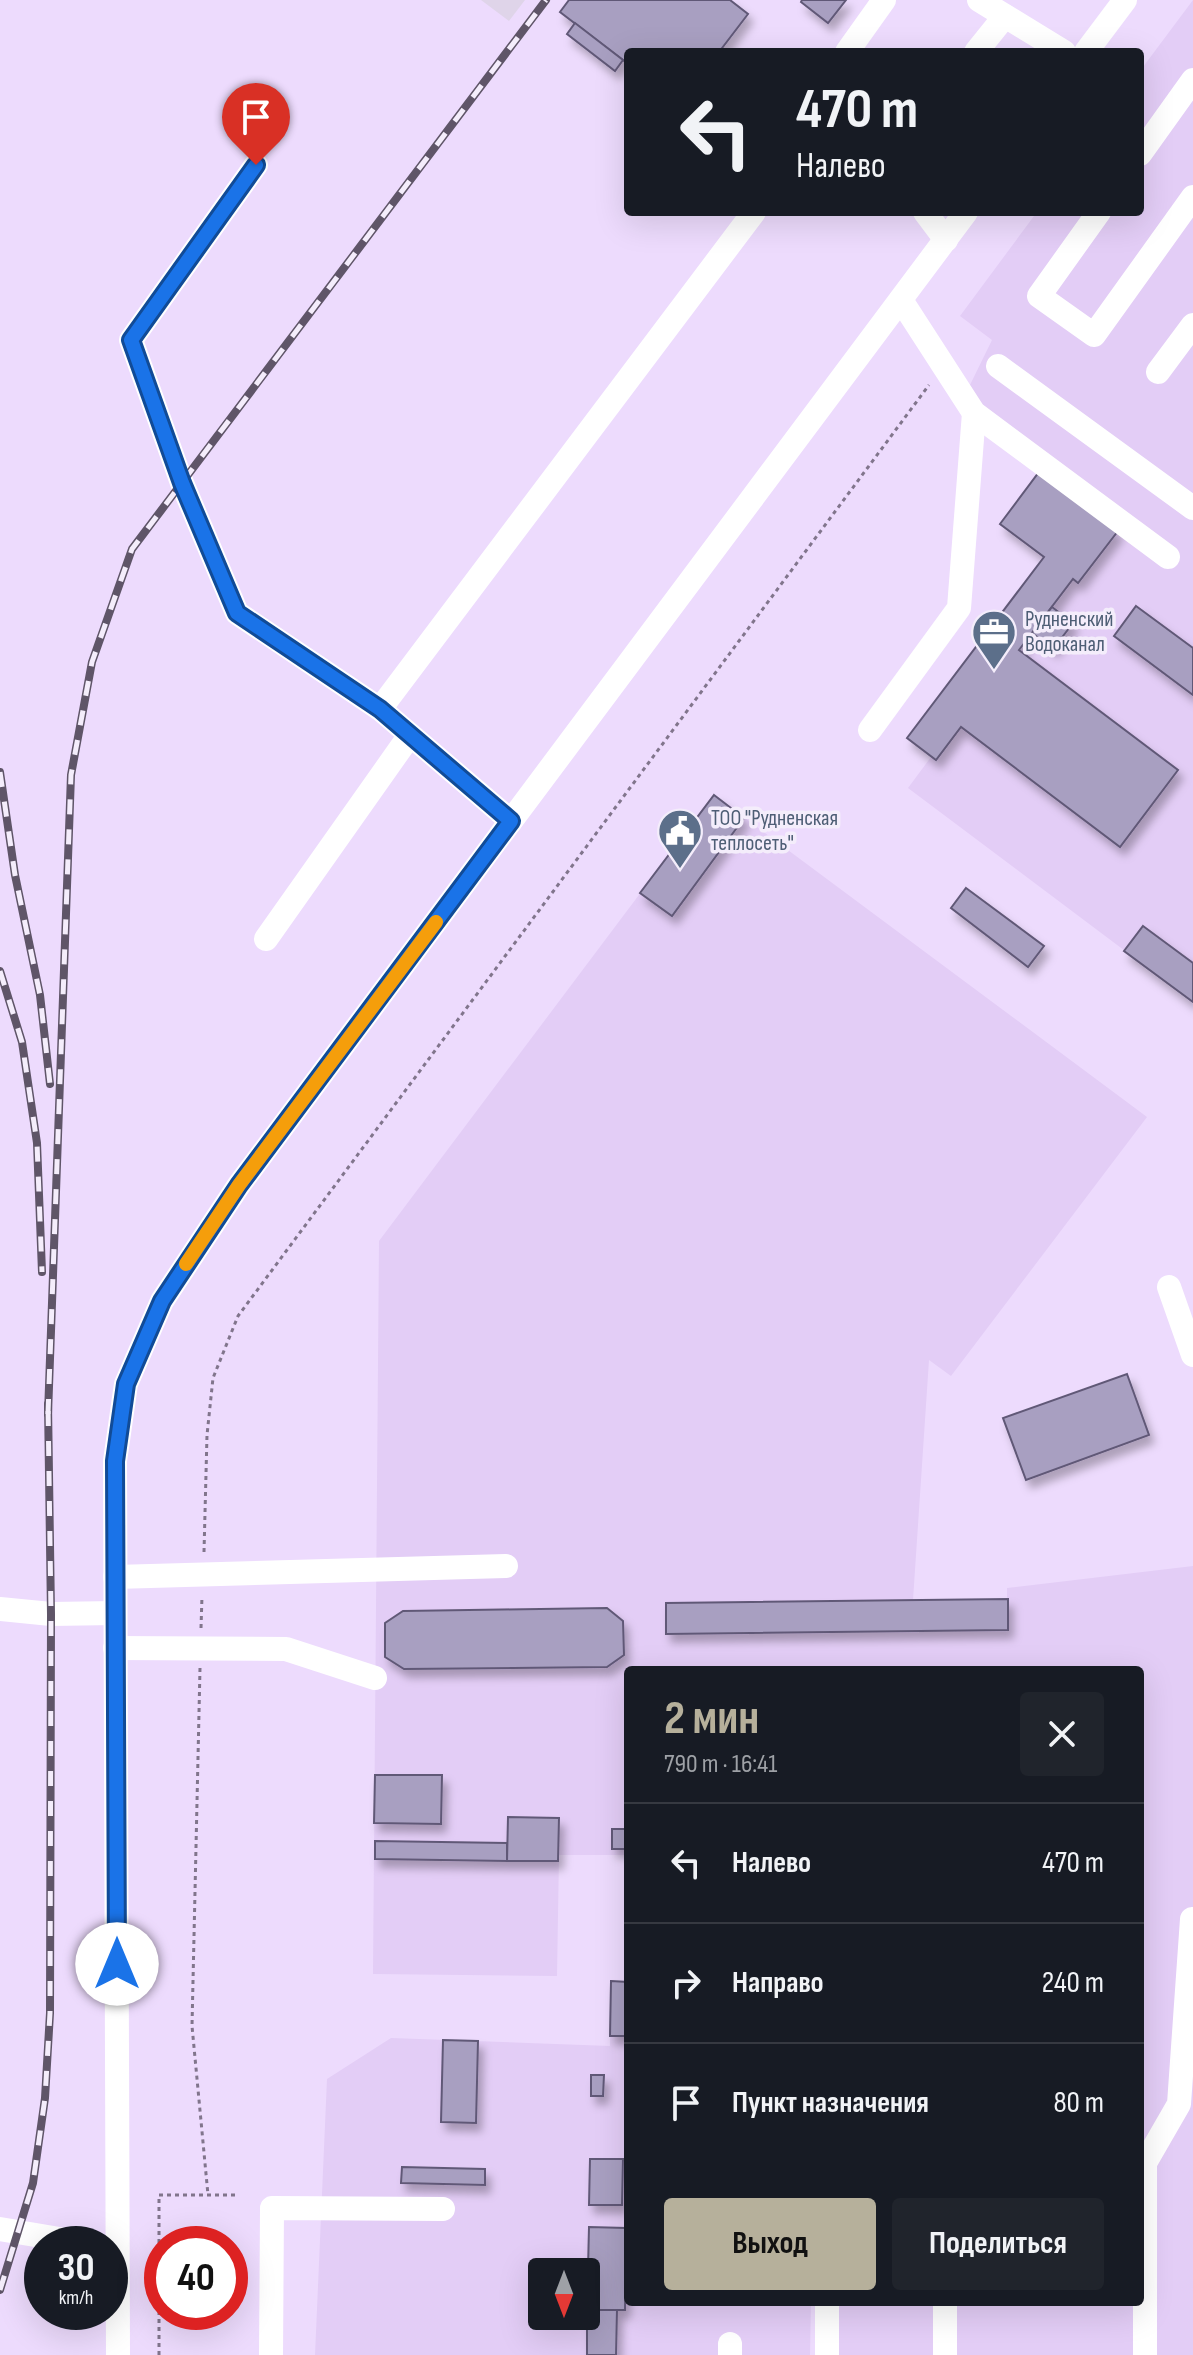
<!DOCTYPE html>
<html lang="ru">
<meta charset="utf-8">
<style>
:root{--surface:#171b24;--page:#20242c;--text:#f1f3f6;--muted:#9ea1a6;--line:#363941;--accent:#b6b09b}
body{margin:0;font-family:"Sofia Sans Condensed",sans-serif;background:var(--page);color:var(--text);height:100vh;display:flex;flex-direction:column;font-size:30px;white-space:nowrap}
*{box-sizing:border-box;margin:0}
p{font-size:26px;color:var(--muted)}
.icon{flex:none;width:44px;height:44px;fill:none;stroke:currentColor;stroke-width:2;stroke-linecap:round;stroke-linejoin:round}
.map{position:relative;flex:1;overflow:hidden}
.panel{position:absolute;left:624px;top:1666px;width:520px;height:640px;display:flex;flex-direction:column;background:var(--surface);border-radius:8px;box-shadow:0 8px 32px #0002}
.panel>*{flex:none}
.banner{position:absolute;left:624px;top:48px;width:520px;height:168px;border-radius:8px;box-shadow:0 8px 32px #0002;background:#171b24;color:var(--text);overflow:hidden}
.needle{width:52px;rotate:180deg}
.fabs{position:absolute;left:528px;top:2258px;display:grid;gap:16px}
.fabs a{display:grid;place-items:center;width:72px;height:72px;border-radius:8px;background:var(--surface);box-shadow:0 8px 32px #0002;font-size:40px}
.speed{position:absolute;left:24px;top:2226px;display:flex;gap:16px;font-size:40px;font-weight:700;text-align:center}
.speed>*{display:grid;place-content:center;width:104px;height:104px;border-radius:50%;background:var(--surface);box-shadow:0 8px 32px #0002;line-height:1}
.speed small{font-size:20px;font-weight:400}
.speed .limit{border:12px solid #d22;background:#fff;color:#111}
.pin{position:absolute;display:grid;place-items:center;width:68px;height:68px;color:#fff;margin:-82px -34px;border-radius:50% 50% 50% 0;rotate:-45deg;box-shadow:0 0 8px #0007}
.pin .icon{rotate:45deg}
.me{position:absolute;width:88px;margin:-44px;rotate:0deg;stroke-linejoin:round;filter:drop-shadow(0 0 6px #0008)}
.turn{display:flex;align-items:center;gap:28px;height:168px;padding:0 40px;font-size:36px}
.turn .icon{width:104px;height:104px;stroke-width:2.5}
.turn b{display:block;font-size:56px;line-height:68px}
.round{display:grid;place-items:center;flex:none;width:84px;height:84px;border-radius:8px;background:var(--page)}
.head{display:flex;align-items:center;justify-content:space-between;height:136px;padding:0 40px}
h1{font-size:48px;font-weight:700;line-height:60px;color:var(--accent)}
.action{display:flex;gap:16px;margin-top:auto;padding:16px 40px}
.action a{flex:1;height:92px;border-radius:8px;background:var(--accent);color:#111;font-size:32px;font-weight:700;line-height:92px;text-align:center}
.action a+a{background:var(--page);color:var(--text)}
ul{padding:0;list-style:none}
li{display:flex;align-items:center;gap:24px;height:120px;padding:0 40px;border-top:2px solid var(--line)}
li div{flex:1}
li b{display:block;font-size:30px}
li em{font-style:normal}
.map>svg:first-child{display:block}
.commercial{fill:#dfd4e9}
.built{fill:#e3cdf6;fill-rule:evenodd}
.building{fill:#a89fc1;stroke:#615977;stroke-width:2;filter:url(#shadow)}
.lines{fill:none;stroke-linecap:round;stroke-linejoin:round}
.path{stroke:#81758c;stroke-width:3;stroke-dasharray:4 4;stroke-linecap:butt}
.minor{stroke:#fff;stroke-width:24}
.rail-casing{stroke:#5f5568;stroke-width:8}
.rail{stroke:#f4edfb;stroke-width:5;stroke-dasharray:15;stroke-linecap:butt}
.route-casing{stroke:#114b97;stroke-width:20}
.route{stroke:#1a73e8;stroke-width:14}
.slow{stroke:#f59e0b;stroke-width:14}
.labels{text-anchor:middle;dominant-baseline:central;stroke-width:7;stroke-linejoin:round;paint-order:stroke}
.service-label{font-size:22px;fill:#4e5e75;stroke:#f4edfb;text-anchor:start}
</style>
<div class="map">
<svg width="1193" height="2355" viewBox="0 0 1193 2355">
<defs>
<filter id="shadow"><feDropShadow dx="5" dy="8" stdDeviation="4" flood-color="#0004"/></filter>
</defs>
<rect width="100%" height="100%" fill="#eddbfd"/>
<polygon class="commercial" points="481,0 525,0 509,21"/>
<g class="built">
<polygon points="1193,0 1193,1002 908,788 931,757 907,738 1044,557 1000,524 1039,472 981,405 969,387 992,340 960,316 1037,212 1140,212 1140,71"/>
<polygon points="714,795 1147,1117 951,1376 929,1360 913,1600 1007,1599 1007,1588 1193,1566 1193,2355 834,2355 834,2302 1140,2302 1140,1670 628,1670 628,1855 559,1855 557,1976 373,1974 379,1241"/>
<path d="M611,1981L628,1982V2302H811L810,2355H315L327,2079L391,2038L610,2046ZM542,2272H586V2316H542Z"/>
</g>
<g class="building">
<polygon points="569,0 730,0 748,14 719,52 628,52 628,64 560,12"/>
<polygon points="802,0 846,0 828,23 801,2"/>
<polygon points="575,23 623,60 615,71 567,34"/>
<polygon points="1039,472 1118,531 1078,583 1073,579 1019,650 1178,770 1120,847 961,727 936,760 907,738 1044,557 1000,524"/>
<polygon points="1136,606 1193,648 1193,695 1114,636"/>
<polygon points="1052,607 1073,623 1053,649 1032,633"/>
<polygon points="714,795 744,818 672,916 640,893"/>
<polygon points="966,888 1044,946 1028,967 951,908"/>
<polygon points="1143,926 1193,963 1193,1002 1124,951"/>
<polygon points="1127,1374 1149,1435 1026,1480 1003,1418"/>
<polygon points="1008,1599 1008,1630 666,1634 666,1603"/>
<polygon points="607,1608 623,1621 624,1655 607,1667 404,1669 385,1657 385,1623 403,1611"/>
<polygon points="375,1775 442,1775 441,1824 374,1823"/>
<polygon points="508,1817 559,1818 558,1861 507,1861"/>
<rect x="612" y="1829" width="16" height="20"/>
<polygon points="375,1841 507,1843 507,1861 375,1859"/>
<polygon points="611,1981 628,1982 628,2036 610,2036"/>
<polygon points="443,2040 478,2041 476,2123 441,2122"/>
<polygon points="591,2075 604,2075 603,2096 591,2096"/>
<polygon points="590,2159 623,2159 622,2205 589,2205"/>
<polygon points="402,2167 485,2169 485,2185 401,2183"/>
<polygon points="589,2227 626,2228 625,2310 587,2310"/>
<polygon points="587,2310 617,2310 616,2355 587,2355"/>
</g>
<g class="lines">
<g class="path">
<polyline points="204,1552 207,1435 213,1378 238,1316 929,385"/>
<polyline points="201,1628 202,1596"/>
<polyline points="200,1668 192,2026 208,2195"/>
<polyline points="159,2355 159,2195 236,2195"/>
</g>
<g class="minor">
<polyline points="979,0 1064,52"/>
<polyline points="847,52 884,0"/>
<polyline points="976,52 1005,16"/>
<polyline points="1086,52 1125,0"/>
<polyline points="1140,154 1193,80"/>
<polyline points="256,165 131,340 182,483 237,613 380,709 511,821"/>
<polyline points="925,212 946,240"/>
<polyline points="1099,212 1039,296 1094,335 1193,197"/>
<polyline points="901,300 974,413 1168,557"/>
<polyline points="998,366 1193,508"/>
<polyline points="1158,372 1193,325"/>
<polyline points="380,709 754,212"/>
<polyline points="870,730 959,608 974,413"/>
<polyline points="266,939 410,735"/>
<polyline points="1169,1287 1193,1355"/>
<polyline points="115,1577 506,1566"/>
<polyline points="0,1609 51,1614 115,1613"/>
<polyline points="115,1648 286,1649 375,1678"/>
<polyline points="0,2229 89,2244"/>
<polyline points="730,2344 730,2355"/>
<polyline points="118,2355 115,1461 126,1384 162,1301 239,1185 966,212"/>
<polyline points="271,2355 272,2208 443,2209"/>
<polyline points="827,2355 827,2302"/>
<polyline points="945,2355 945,2302"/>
<polyline points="1145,2355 1145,2163 1179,2104 1192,1919"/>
</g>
<g class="rail-casing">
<g id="rail">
<polyline points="0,772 15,875 40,995 50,1084"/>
<polyline points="0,971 22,1042 37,1143 42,1272"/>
<polyline points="48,1414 71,775 92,662 132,549 546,0"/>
<polyline points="0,2290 33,2183 45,2098 50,2013 51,1614 48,1404"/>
</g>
</g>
<use href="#rail" class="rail"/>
</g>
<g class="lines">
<g class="route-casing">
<polyline id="route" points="117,1964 115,1461 126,1384 162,1301 239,1185 511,821 380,709 237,613 182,483 131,340 256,165"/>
</g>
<use href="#route" class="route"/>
<polyline class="slow" points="186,1264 239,1185 436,922"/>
</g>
<defs>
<g id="office-pin" transform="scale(2.3)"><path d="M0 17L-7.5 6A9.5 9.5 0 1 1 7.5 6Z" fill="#5c6f8a" stroke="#f4edfb"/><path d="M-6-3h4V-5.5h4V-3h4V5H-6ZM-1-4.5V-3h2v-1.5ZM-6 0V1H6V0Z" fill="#fff"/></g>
<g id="civic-pin" transform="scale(2.3)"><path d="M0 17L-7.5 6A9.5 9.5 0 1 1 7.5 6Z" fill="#5c6f8a" stroke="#f4edfb"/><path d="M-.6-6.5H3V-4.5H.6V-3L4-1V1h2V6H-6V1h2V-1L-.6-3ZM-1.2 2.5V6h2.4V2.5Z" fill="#fff"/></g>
</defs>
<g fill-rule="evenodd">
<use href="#office-pin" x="994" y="632"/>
<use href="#civic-pin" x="680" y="831"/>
</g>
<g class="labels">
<g class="service-label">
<text x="1025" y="619">Рудненский<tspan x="1025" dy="25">Водоканал</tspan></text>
<text x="711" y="818">ТОО "Рудненская<tspan x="711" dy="25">теплосеть"</tspan></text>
</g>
</g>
</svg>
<div class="fabs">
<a><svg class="needle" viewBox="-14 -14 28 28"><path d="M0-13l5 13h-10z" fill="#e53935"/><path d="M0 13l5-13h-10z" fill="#9ea1a6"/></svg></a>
</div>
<div class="speed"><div>30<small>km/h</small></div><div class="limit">40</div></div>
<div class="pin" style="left:256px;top:165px;background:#d93025"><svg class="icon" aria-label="arrive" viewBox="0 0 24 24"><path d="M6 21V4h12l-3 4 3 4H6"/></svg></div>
<svg class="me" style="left:117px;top:1964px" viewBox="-20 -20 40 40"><circle r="19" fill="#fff"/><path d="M0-13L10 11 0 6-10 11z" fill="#1a73e8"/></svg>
<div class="banner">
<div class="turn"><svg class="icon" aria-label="left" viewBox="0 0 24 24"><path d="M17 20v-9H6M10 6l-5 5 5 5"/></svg><div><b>470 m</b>Налево</div></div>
</div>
<section class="panel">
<div class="head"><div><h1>2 мин</h1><p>790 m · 16:41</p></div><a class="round"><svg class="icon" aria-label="close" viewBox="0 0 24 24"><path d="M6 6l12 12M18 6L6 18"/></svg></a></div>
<ul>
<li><svg class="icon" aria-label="left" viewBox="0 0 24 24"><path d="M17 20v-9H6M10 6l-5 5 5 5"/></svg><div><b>Налево</b></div><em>470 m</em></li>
<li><svg class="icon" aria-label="right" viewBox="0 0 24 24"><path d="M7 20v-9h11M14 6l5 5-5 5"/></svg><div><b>Направо</b></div><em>240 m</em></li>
<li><svg class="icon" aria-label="arrive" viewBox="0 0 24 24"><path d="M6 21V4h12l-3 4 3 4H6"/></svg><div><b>Пункт назначения</b></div><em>80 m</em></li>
</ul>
<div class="action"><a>Выход</a><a>Поделиться</a></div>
</section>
</div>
